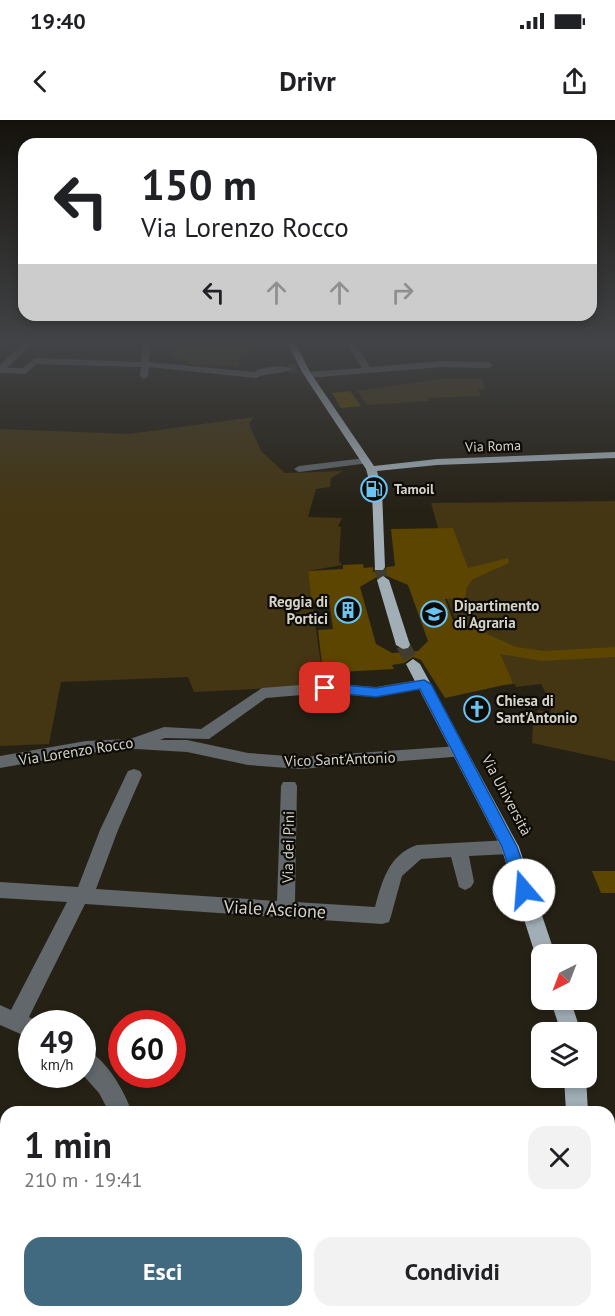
<!DOCTYPE html>
<html lang="it">
<meta charset="utf-8">
<style>
:root{--surface:#fff;--page:#f2f2f2;--text:#202124;--muted:#757577;--accent:#416a80}
body{margin:0;font-family:"PT Sans",sans-serif;background:var(--page);color:var(--text);height:100vh;display:flex;flex-direction:column;font-size:22px;white-space:nowrap}
*{box-sizing:border-box;margin:0}
p{font-size:20px;color:var(--muted)}
.icon{flex:none;width:33px;height:33px;fill:none;stroke:currentColor;stroke-width:2;stroke-linecap:round;stroke-linejoin:round}
.map{position:relative;flex:1;overflow:hidden}
.side{position:absolute;left:0px;top:986px;width:615px;height:212px;display:flex;flex-direction:column;background:var(--surface);border-radius:18px 18px 0 0;box-shadow:0 3px 9px #0003}
.side>*{flex:none}
.guide{position:absolute;left:18px;top:18px;width:579px;height:183px;border-radius:18px;box-shadow:0 3px 9px #0003;background:#fff;color:var(--text);overflow:hidden}
.needle{width:39px;rotate:222deg}
.controls{position:absolute;left:531px;top:824px;display:grid;gap:12px}
.controls a{display:grid;place-items:center;width:66px;height:66px;border-radius:12px;background:var(--surface);box-shadow:0 3px 9px #0003;font-size:30px}
.speed{position:absolute;left:18px;top:890px;display:flex;gap:12px;font-size:30px;font-weight:700;text-align:center}
.speed>*{display:grid;place-content:center;width:78px;height:78px;border-radius:50%;background:var(--surface);box-shadow:0 3px 9px #0003;line-height:1}
.speed small{font-size:15px;font-weight:400}
.speed .limit{border:9px solid #d22;background:#fff;color:#111}
.pin{position:absolute;display:grid;place-items:center;width:51px;height:51px;color:#fff;margin:-26px;border-radius:12px;box-shadow:0 3px 9px #0006}
.me{position:absolute;width:66px;margin:-33px;rotate:342deg;stroke-linejoin:round;filter:drop-shadow(0 0 4px #0008)}
.turn{display:flex;align-items:center;gap:21px;height:126px;padding:0 24px;font-size:27px}
.turn .icon{width:78px;height:78px;stroke-width:2.5}
.turn b{display:block;font-size:42px;line-height:51px}
.lanes{display:flex;align-items:center;height:57px;padding:0 24px;background:#0003;justify-content:center;gap:30px;direction:ltr}
.lanes .off{opacity:.35}
.round{display:grid;place-items:center;flex:none;width:63px;height:63px;border-radius:18px;background:var(--page)}
.overview{display:flex;align-items:center;justify-content:space-between;height:102px;padding:0 24px}
h1{font-size:36px;font-weight:800;line-height:45px}
.cta{display:flex;gap:12px;margin-top:auto;padding:12px 24px}
.cta a{flex:1;height:69px;border-radius:18px;background:var(--accent);color:#fff;font-size:24px;font-weight:800;line-height:69px;text-align:center}
.cta a+a{background:var(--page);color:var(--text)}
.status{display:flex;justify-content:space-between;align-items:center;height:42px;padding:0 30px;background:var(--surface);direction:ltr}
.status svg{height:16px;fill:currentColor}
header{display:flex;justify-content:space-between;align-items:center;height:78px;padding:0 24px;background:var(--surface);font-size:27px;font-weight:800}
.map>svg:first-child{display:block}
.green{fill:#443613}
.building{fill:#5c4500;fill-rule:evenodd}
.lines{fill:none;stroke-linecap:round;stroke-linejoin:round}
.minor-tunnel{stroke:#403c30;stroke-width:9;stroke-dasharray:9 4.5;stroke-linecap:butt}
.major-tunnel-far1{stroke:#403c30;stroke-width:11;stroke-dasharray:11 6;stroke-linecap:butt}
.major-tunnel{stroke:#403c30;stroke-width:14;stroke-dasharray:14 8;stroke-linecap:butt}
.minor{fill:#61676b;fill-rule:evenodd}
.major{fill:#a1aeb6;fill-rule:evenodd}
.route{fill:#1a73e8;stroke:#114b97;stroke-width:1.5}
.labels{text-anchor:middle;dominant-baseline:central;stroke-width:4.5;stroke-linejoin:round;paint-order:stroke}
.far-street-label{font-size:14px;fill:#d5d2ca;stroke:#0d0b06}
.far-poi-label{font-size:14px;font-weight:bold;fill:#d5d2ca;stroke:#0d0b06;text-anchor:start}
.poi-label{font-size:15px;font-weight:bold;fill:#d5d2ca;stroke:#0d0b06;text-anchor:start}
.street-label{font-size:15px;fill:#d5d2ca;stroke:#0d0b06}
.near-street-label{font-size:18px;fill:#d5d2ca;stroke:#0d0b06}
</style>
<div class="status"><b>19:40</b><svg viewBox="0 0 49 12"><path d="M0 12V9h3v3zM5 12V6h3v6zM10 12V3h3v9zM15 12V0h3v12zM26 1h20v11H26zM47 4h2v5h-2z"/></svg></div>
<header><svg class="icon" aria-label="back" viewBox="0 0 24 24"><path d="M15 5l-7 7 7 7"/></svg>Drivr<svg class="icon" aria-label="share" viewBox="0 0 24 24"><path d="M12 15V3M7 8l5-5 5 5M5 13v7h14v-7"/></svg></header>
<div class="map">
<svg width="615" height="1196" viewBox="0 0 615 1196">
<rect width="100%" height="100%" fill="#262115"/>
<g class="green">
<polygon points="177,222 247,222 246,237 239,237 239,246 186,244 186,239 177,239 168,234 176,232"/>
<polygon points="440,259 482,259 485,269 478,270 481,276 427,278 428,281 367,285 357,271"/>
<polygon points="254,297 249,304 261,331 285,353 343,351 331,358 330,367 316,369 308,397 342,398 338,406 341,407 339,441 342,445 308,451 322,552 332,552 334,565 194,572 188,557 61,562 49,624 0,626 0,309 129,314"/>
<polygon points="615,381 615,641 532,623 533,603 538,590 550,593 552,585 541,564 516,567 515,564 506,565 481,527 468,529 438,458 443,457 438,408 431,383"/>
</g>
<g class="building">
<polygon points="350,271 361,286 341,288 332,273"/>
<path d="M453,408L468,448L508,438L509,443L473,459L467,467L465,478L445,479L454,503L473,501L489,515L516,527L544,531L615,527V537L542,541L500,534L513,563L445,578L421,540L413,537L404,543L392,545L394,549L323,553L318,510L333,509L331,495L329,482L312,484L308,451L343,449V445L363,444L364,448L373,447V452H383L387,447L395,446L391,409ZM382,454L408,465L428,521L418,531L392,533L376,524L360,467Z"/>
<polygon points="592,751 615,751 615,773 601,773"/>
</g>
<g class="lines">
<polyline class="minor-tunnel" points="288,249 303,247"/>
<polyline class="major-tunnel-far1" points="379,447 383,460"/>
<polyline class="major-tunnel" points="403,525 413,544"/>
<g class="minor">
<path d="M25,222H34L7,248H23L35,238L141,242L143,222H151L149,242L254,252C263,246 283,244 292,249C282,255 267,252 256,258L149,247L148,256L144,259L140,256L141,247L37,244L25,254L0,253V245Z"/>
<polygon points="352,224 355,224 370,247 442,241 489,242 493,245 489,248 442,247 308,258 304,255 308,252 362,248 348,226"/>
<polygon points="365,338 369,339 369,343 299,352 294,349 299,346"/>
<polygon points="424,559 429,561 431,564 429,567 376,577 325,573 266,578 209,619 165,618 160,620 187,620 248,633 300,637 459,626 465,628 467,632 465,636 300,649 248,645 187,632 136,629 86,633 0,648 0,636 86,621 130,619 164,607 201,609 262,568 325,563 376,567"/>
<path d="M134,649L140,651L142,655L118,710L96,769L277,781L281,666L283,662H295L297,666L295,782L375,787C382,762 388,735 417,725L510,720L516,722L519,727L516,732L510,734L469,736L474,762L471,767L465,770L459,767L451,737L421,739L402,756L391,796L389,802L382,804L85,784L29,897L40,903H32V919L0,905V885L11,890L67,782L0,778V762L78,767L100,710L126,655L128,651Z"/>
<path d="M82,928C106,937 123,969 132,992H109L99,973L82,954Z"/>
<polygon points="51,1191 77,1191 76,1196 50,1196"/>
<polygon points="386,1191 427,1191 429,1196 388,1196"/>
</g>
<g class="major">
<polygon points="287,222 295,222 310,252 374,346 437,339 615,332 615,338 437,345 377,351 382,371 385,447 383,450 375,450 372,371 366,349 302,252"/>
<polygon points="383,456 389,460 410,525 408,528 403,529 396,525 377,460"/>
<polygon points="413,539 420,544 519,727 555,834 542,834 542,842 535,834 501,727 406,544"/>
<polygon points="550,879 570,879 581,912 561,912"/>
<polygon points="564,957 586,957 588,992 566,992"/>
<polygon points="537,1191 563,1191 561,1196 535,1196"/>
</g>
</g>
<linearGradient id="sky" x2="0" y2="1"><stop stop-color="#15120c"/><stop offset="0.57" stop-color="#414346"/><stop offset="1" stop-color="#414346" stop-opacity="0"/></linearGradient>
<rect width="615" height="390" fill="url(#sky)"/>
<polygon class="route" points="424,560 431,564 517,727 532,770 530,775 518,775 502,727 420,569 376,577 325,572 318,568 325,563 376,568"/>
<defs>
<g id="fuel-ring" transform="scale(1.35)"><circle r="9.5" fill="#0d0b06" stroke="#6ac3f1" stroke-width="1.5"/><path d="M-5.5-6h7V0h2V4h1.3V-2.5L3-4.5l.8-.8L6-3V5H2.5V1h-1V6h-7ZM-4.2-4.7v3.2H.2V-4.7Z" fill="#6ac3f1"/></g>
<g id="building-ring" transform="scale(1.35)"><circle r="9.5" fill="#0d0b06" stroke="#6ac3f1" stroke-width="1.5"/><path d="M-4-6H4V6H1V3H-1V6H-4ZM-2.5-4.3h1.7v1.8h-1.7ZM.8-4.3h1.7v1.8H.8ZM-2.5-1h1.7V.8h-1.7ZM.8-1h1.7V.8H.8Z" fill="#6ac3f1"/></g>
<g id="university-ring" transform="scale(1.35)"><circle r="9.5" fill="#0d0b06" stroke="#6ac3f1" stroke-width="1.5"/><path d="M0-5L7-2L0 1L-7-2ZM-4 1L0 2.5L4 1V4Q0 6-4 4Z" fill="#6ac3f1"/></g>
<g id="church-ring" transform="scale(1.35)"><circle r="9.5" fill="#0d0b06" stroke="#6ac3f1" stroke-width="1.5"/><path d="M-1.2-6h2.4v3.5h3.3v2.4h-3.3V6h-2.4V-.1h-3.3v-2.4h3.3Z" fill="#6ac3f1"/></g>
</defs>
<g fill-rule="evenodd">
<use href="#fuel-ring" x="374" y="369"/>
<use href="#building-ring" x="348" y="490"/>
<use href="#university-ring" x="434" y="494"/>
<use href="#church-ring" x="477" y="589"/>
</g>
<g class="labels">
<g class="far-street-label">
<text transform="translate(493 326) rotate(-2)">Via Roma</text>
</g>
<g class="far-poi-label">
<text x="394" y="369">Tamoil</text>
</g>
<g class="poi-label">
<text x="328" y="481" text-anchor="end">Reggia di<tspan x="328" dy="17">Portici</tspan></text>
<text x="454" y="485">Dipartimento<tspan x="454" dy="17">di Agraria</tspan></text>
<text x="496" y="580">Chiesa di<tspan x="496" dy="17">Sant'Antonio</tspan></text>
</g>
<g class="street-label">
<text transform="translate(76 631) rotate(-9)">Via Lorenzo Rocco</text>
<text transform="translate(340 639) rotate(-2)">Vico Sant'Antonio</text>
<text transform="translate(507 675) rotate(62)">Via Università</text>
<text transform="translate(288 727) rotate(-89)">Via dei Pini</text>
</g>
<g class="near-street-label">
<text transform="translate(275 789) rotate(3)">Viale Ascione</text>
</g>
</g>
</svg>
<div class="controls">
<a><svg class="needle" viewBox="-14 -14 28 28"><path d="M0-13l5 13h-10z" fill="#e53935"/><path d="M0 13l5-13h-10z" fill="#757577"/></svg></a>
<a><svg class="icon" aria-label="layers" viewBox="0 0 24 24"><path d="M12 4l9 5-9 5-9-5zM3 14l9 5 9-5"/></svg></a>
</div>
<div class="speed"><div>49<small>km/h</small></div><div class="limit">60</div></div>
<div class="pin" style="left:325px;top:568px;background:#d93025"><svg class="icon" aria-label="arrive" viewBox="0 0 24 24"><path d="M6 21V4h12l-3 4 3 4H6"/></svg></div>
<svg class="me" style="left:524px;top:770px" viewBox="-20 -20 40 40"><circle r="19" fill="#fff"/><path d="M0-13L10 11 0 6-10 11z" fill="#1a73e8"/></svg>
<div class="guide">
<div class="turn"><svg class="icon" aria-label="left" viewBox="0 0 24 24"><path d="M17 20v-9H6M10 6l-5 5 5 5"/></svg><div><b>150 m</b>Via Lorenzo Rocco</div></div>
<div class="lanes"><svg class="icon" aria-label="left" viewBox="0 0 24 24"><path d="M17 20v-9H6M10 6l-5 5 5 5"/></svg><svg class="icon off" aria-label="ahead" viewBox="0 0 24 24"><path d="M12 20V5M6 11l6-6 6 6"/></svg><svg class="icon off" aria-label="ahead" viewBox="0 0 24 24"><path d="M12 20V5M6 11l6-6 6 6"/></svg><svg class="icon off" aria-label="right" viewBox="0 0 24 24"><path d="M7 20v-9h11M14 6l5 5-5 5"/></svg></div>
</div>
<section class="side">
<div class="overview"><div><h1>1 min</h1><p>210 m · 19:41</p></div><a class="round"><svg class="icon" aria-label="close" viewBox="0 0 24 24"><path d="M6 6l12 12M18 6L6 18"/></svg></a></div>
<div class="cta"><a>Esci</a><a>Condividi</a></div>
</section>
</div>
